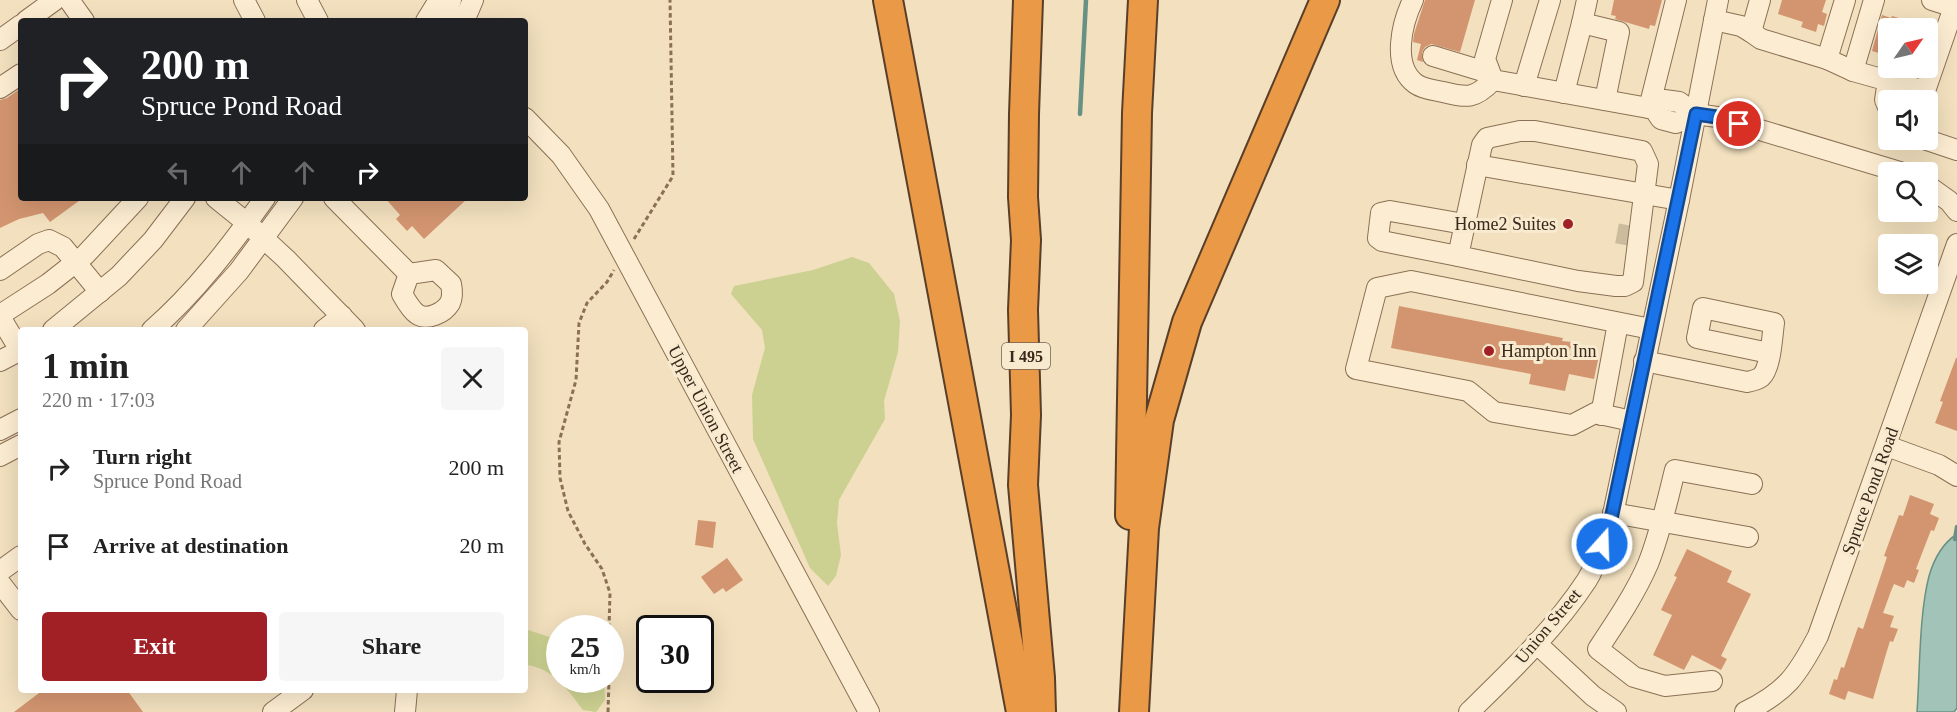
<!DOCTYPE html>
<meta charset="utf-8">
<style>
:root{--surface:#fff;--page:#f6f6f6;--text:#222;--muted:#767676;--accent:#a02026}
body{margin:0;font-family:"Times New Roman",serif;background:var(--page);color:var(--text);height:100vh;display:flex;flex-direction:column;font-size:22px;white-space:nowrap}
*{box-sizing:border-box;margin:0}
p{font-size:20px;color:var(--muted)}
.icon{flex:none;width:33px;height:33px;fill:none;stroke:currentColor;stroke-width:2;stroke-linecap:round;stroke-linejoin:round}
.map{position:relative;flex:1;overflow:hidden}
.sheet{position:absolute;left:18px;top:327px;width:510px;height:366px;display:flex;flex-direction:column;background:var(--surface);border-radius:6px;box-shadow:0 6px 24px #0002}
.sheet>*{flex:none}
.hud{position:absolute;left:18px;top:18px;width:510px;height:183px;border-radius:6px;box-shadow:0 6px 24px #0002;background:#202124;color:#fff;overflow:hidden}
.needle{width:39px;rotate:56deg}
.buttons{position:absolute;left:1878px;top:18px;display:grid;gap:12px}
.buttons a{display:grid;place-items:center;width:60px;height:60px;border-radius:6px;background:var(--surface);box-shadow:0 6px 24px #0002;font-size:30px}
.speed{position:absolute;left:546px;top:615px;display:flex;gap:12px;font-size:30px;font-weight:700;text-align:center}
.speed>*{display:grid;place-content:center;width:78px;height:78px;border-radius:50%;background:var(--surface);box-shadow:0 6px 24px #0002;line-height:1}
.speed small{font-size:15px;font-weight:400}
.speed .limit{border:3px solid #111;border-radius:9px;background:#fff;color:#111}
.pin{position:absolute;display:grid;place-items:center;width:51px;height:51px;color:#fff;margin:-26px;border:3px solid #fff;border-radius:50%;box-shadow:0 2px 6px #0007}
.me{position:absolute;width:66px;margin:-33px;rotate:20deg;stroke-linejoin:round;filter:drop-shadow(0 0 4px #0008)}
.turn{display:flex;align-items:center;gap:21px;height:126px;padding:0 24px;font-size:27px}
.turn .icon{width:78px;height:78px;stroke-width:2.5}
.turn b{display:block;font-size:42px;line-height:51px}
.lanes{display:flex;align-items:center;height:57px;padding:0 24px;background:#0003;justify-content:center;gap:30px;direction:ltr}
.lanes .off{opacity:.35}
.round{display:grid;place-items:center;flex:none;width:63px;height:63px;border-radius:6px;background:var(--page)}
.summary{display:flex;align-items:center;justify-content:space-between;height:102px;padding:0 24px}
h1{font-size:36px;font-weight:700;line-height:45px}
.cta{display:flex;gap:12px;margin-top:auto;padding:12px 24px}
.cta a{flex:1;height:69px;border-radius:6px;background:var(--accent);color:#fff;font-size:24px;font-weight:700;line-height:69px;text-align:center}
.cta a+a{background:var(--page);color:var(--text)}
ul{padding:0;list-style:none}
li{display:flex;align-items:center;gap:18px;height:78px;padding:0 24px}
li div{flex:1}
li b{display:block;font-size:22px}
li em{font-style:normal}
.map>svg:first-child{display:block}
.green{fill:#ccd191}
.water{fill:#a2c3b8;stroke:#689185;stroke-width:1.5}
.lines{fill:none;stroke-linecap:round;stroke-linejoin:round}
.stream{stroke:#689185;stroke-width:4.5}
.building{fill:#d39570}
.minor-tunnel{stroke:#cdbb9d;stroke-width:20;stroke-dasharray:20 10;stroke-linecap:butt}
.minor-casing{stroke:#8c7055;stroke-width:22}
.highway-casing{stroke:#593e2a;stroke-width:32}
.path{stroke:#8c7055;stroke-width:3;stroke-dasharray:4.5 3;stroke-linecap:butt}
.minor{stroke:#fcedd2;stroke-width:20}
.highway{stroke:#ea9a46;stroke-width:28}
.route-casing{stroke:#114b97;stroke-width:15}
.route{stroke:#1a73e8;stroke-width:10}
.poi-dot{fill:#a02026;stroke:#f8eace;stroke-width:2}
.labels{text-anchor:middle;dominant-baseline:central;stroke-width:6;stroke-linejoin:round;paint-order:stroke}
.shield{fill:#f8eace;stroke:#726251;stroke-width:1.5}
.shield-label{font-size:16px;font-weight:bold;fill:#39281b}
.poi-label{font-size:18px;fill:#39281b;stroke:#f8eace;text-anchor:end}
.street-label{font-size:18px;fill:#39281b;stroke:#f8eace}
</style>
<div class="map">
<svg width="1957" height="712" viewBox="0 0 1957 712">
<rect width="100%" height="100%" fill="#f2e0be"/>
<g class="green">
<polygon points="852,257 869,263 894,294 900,321 898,352 884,401 885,419 839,500 837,523 841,555 836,576 828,586 810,568 753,439 752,395 765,348 762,330 731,294 734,286 813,270"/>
<path d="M525,629L559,640L560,680H604L605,700L596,712L583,710C568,690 552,667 525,665Z"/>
</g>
<path class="water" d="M1957,534V708L1954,712H1917C1920,671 1919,615 1929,576C1934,559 1943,543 1957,534Z"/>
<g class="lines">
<g class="stream">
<polyline points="1080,114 1086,0"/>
<polyline points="1955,539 1957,527"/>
</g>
</g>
<g class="building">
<polygon points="1425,0 1475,0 1460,52 1431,44 1425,47 1422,52 1423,62 1417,60 1421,44 1413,42 1414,34"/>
<polygon points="1614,0 1662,0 1655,26 1650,25 1649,29 1615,19 1616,16 1611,15"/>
<polygon points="1782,0 1826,0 1822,12 1827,14 1824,26 1818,24 1816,32 1801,27 1803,22 1778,14"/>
<polygon points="1882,15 1891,18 1892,16 1923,25 1923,28 1888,28 1888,56 1872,51"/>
<polygon points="21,88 21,198 83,198 50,222 43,213 19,219 0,228 0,100 7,98"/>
<polygon points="385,198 468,198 424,239 412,226 407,231 396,219 400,215"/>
<polygon points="1399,306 1563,338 1562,341 1572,342 1569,354 1598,360 1594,379 1569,374 1565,391 1529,384 1531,374 1391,348"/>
<polygon points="1956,358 1957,358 1957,431 1935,423 1943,402 1940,401"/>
<polygon points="1910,495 1934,504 1930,514 1939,518 1934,531 1931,530 1916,569 1919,570 1914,583 1907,580 1904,588 1894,584 1891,591 1883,613 1894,616 1890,627 1898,629 1893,642 1890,641 1886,654 1873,699 1848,691 1845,700 1829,694 1834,679 1837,680 1841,667 1844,668 1858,627 1863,629 1887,557 1884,556 1899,515 1903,516"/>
<polygon points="698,520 716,522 713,548 695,545"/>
<polygon points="1687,549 1732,571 1727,582 1751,594 1721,656 1727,659 1721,670 1692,655 1684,670 1653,655 1672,615 1661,610 1677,577 1674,576"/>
<polygon points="727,558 743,580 726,592 723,588 714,594 701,577"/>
<polygon points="43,690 127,690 143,712 14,712"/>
</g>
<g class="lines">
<polyline class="minor-tunnel" points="1625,245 1630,218"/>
<g class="minor-casing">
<g id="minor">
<polyline points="69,0 84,21"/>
<polyline points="244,0 255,21"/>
<polyline points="307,0 318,21"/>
<path d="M1413,0C1402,23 1391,66 1416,84C1423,89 1434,90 1443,92C1468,98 1475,99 1493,80"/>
<polyline points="1502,0 1485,59 1493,80 1654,109 1661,119 1676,123 1696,114"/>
<polyline points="1587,0 1582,23 1619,32 1605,100"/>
<polyline points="1932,0 1954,7"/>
<polyline points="1714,20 1741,26 1751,32 1760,0"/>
<polyline points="26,21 55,0"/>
<polyline points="426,21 439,0"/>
<polyline points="445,21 451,0"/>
<polyline points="464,21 473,0"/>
<polyline points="1751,32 1761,39 1827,59 1853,71 1925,91 1954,7 1957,7"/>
<polyline points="0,40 21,25"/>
<polyline points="1433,56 1489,73"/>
<polyline points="1827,59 1845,0"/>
<polyline points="1853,71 1874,0"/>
<polyline points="1888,81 1885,100 1888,107"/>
<polyline points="1524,86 1550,0"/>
<polyline points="0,88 21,74"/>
<polyline points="1564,93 1582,23"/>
<polyline points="1649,108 1676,0"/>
<polyline points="1654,109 1664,100 1679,102 1696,114 1717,117 1900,172"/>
<polyline points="525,118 561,155 599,209 869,712"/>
<polygon points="1520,131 1535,131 1642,151 1648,164 1633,282 1625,286 1616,286 1578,281 1458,256 1482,145 1487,138"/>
<polyline points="1927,140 1957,150"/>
<polyline points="1477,165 1679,200"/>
<polyline points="1928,186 1949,201 1957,211"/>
<polyline points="216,198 247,223 286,259 355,330"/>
<polyline points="334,198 409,274"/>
<polyline points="1458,256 1382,241 1378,238 1381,213 1390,211 1464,224"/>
<polyline points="0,270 38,244 49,240 63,247 100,292"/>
<path d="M436,270L451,284C452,289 453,297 450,303C444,313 427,321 417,314C411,310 406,301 402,294L409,274Z"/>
<polyline points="0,315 48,284 85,255 138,198"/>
<polyline points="0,317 20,350"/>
<polyline points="53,330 119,276 153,240 185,198"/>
<path d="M152,330C196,292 231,245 265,198"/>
<polyline points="186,330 239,271 293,198"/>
<polyline points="324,330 342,316"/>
<polyline points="0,361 21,350"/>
<path d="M1644,361L1747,382C1752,381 1757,380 1761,377C1771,368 1772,337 1774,323L1703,308L1697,338L1769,353"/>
<polyline points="1601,415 1618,323"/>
<polyline points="1632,421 1595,413 1572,425 1494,412 1468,391 1356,369 1377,288 1411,281 1651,329"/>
<polyline points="0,430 21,419"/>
<polyline points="1887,446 1939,465 1957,476"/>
<polyline points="0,456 21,445"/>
<polyline points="1613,513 1748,537"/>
<polyline points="0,571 21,556"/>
<polyline points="0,583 21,610"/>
<polyline points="1536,643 1593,696 1616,712"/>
<path d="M1712,681L1665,686L1634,677L1598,649C1616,622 1635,594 1648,564C1660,534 1667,502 1675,470L1752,484"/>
<polyline points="273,712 303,690"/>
<polyline points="405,712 407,690"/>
<path d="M1469,712C1511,671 1555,629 1587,580C1599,561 1602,539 1612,519L1679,200L1718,0"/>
<path d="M1745,712C1786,692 1797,676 1818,636L1957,244"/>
</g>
</g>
<g class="highway-casing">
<g id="highway">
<polyline points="888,0 1021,712"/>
<polyline points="1028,0 1024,114 1023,197 1026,240 1023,310 1026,415 1023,485 1040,678 1041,712"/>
<polyline points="1130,515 1137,113 1143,0"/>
<polyline points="1134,712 1144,528 1159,420 1187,322 1325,0"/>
</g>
</g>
<g class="path">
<polyline points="634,239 673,176 670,0"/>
<polyline points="609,628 610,593 602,569 585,544 568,511 560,478 559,442 576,380 579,323 587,303 607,282 614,270"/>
<polyline points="608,712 609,680"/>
</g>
<use href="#minor" class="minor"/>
<use href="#highway" class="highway"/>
</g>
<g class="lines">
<g class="route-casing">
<polyline id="route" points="1602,544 1611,519 1696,114 1717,117 1739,124"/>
</g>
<use href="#route" class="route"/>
</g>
<g class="poi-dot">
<circle cx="1568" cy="224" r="6"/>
<circle cx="1489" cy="351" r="6"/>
</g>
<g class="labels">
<rect class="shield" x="1002" y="343" width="48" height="26" rx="4.5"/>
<g class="shield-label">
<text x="1026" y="356">I 495</text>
</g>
<g class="poi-label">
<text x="1556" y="224">Home2 Suites</text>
<text x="1501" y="351" text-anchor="start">Hampton Inn</text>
</g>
<g class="street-label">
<text transform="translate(706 409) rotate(62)">Upper Union Street</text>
<text transform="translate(1870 491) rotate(-70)">Spruce Pond Road</text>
<text transform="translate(1548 626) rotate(-50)">Union Street</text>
</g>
</g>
</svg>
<div class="buttons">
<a><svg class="needle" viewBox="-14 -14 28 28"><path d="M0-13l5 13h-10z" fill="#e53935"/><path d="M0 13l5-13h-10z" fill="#767676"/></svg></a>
<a><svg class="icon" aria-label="sound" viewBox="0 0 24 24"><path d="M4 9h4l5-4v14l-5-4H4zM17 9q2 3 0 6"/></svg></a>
<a><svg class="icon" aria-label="search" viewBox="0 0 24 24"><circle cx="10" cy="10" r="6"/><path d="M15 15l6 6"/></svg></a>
<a><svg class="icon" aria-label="layers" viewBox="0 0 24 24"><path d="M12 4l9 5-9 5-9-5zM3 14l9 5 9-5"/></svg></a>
</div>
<div class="speed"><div>25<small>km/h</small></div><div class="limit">30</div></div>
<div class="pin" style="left:1739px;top:124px;background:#d93025"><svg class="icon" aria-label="arrive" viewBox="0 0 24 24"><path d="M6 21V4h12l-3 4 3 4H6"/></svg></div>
<svg class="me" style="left:1602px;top:544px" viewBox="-20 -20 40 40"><circle r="17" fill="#1a73e8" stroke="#fff" stroke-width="3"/><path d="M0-11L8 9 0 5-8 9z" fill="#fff"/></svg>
<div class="hud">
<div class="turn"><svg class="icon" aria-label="right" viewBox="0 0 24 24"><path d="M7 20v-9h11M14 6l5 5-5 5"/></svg><div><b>200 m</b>Spruce Pond Road</div></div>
<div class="lanes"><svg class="icon off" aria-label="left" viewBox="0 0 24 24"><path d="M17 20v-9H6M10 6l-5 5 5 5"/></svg><svg class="icon off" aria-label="ahead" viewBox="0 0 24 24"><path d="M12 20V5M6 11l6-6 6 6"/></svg><svg class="icon off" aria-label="ahead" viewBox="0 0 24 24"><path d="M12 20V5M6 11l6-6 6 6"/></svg><svg class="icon" aria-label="right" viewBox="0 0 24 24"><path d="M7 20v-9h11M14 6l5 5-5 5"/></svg></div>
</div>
<section class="sheet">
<div class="summary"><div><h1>1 min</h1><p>220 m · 17:03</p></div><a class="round"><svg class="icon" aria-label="close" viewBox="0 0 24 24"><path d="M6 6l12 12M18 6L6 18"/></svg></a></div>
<ul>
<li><svg class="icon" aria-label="right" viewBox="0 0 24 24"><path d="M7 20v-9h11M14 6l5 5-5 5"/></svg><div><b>Turn right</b><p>Spruce Pond Road</p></div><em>200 m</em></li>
<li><svg class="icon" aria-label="arrive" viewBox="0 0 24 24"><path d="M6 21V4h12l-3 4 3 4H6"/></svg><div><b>Arrive at destination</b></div><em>20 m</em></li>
</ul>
<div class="cta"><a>Exit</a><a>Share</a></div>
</section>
</div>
